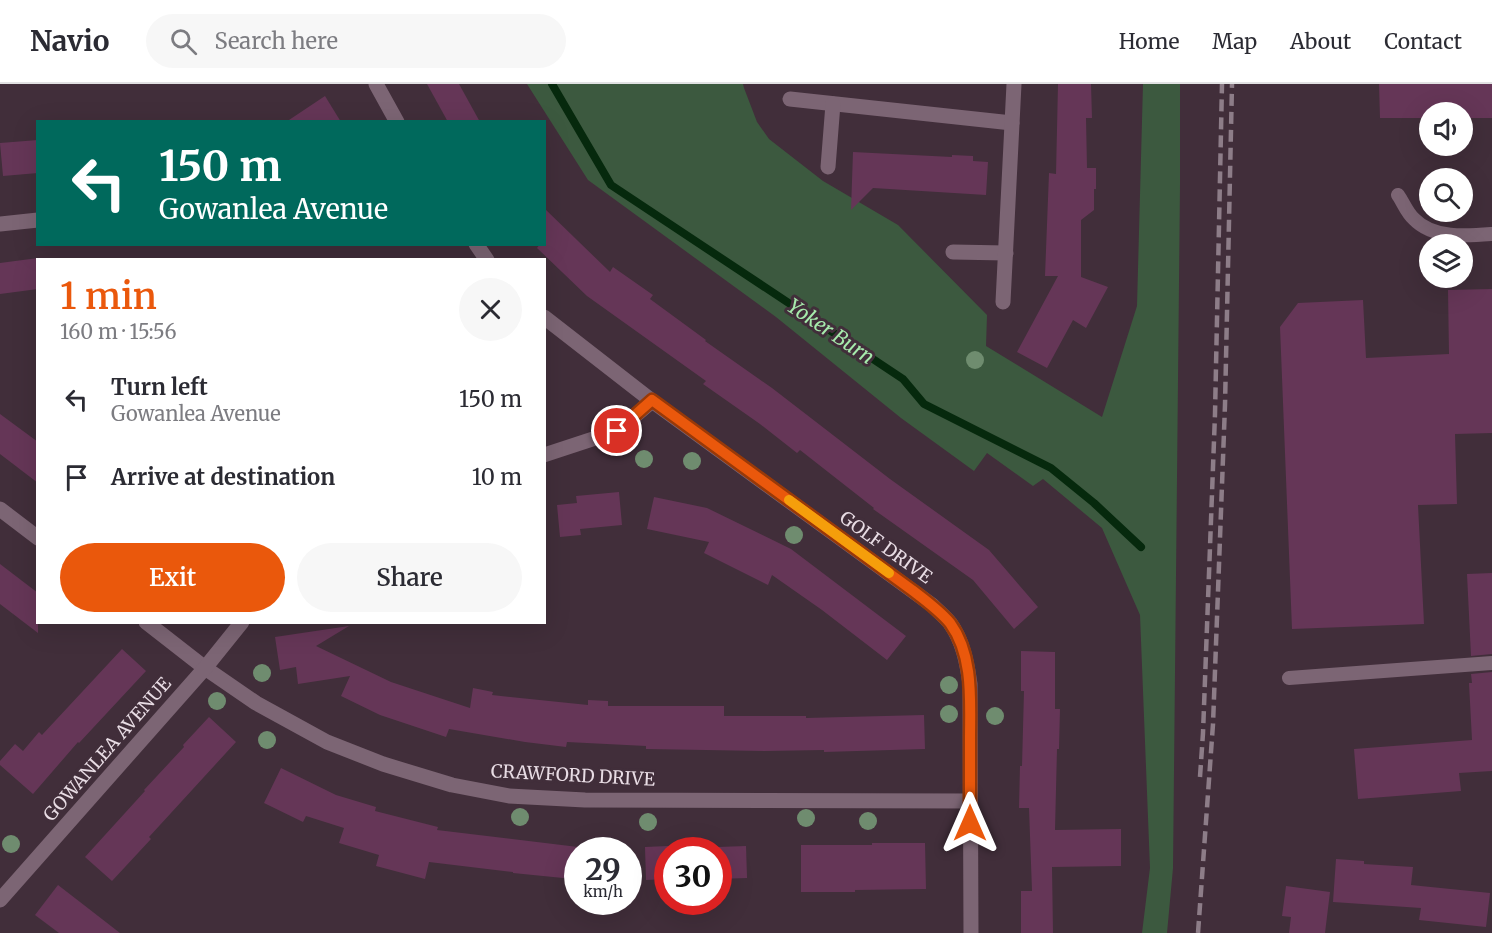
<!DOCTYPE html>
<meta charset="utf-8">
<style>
:root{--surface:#fff;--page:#f7f7f7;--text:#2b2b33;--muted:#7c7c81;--line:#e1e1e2;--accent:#ea580c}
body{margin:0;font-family:Merriweather,serif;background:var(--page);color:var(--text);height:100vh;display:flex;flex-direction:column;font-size:22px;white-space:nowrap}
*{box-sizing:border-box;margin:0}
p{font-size:20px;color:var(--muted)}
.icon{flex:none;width:33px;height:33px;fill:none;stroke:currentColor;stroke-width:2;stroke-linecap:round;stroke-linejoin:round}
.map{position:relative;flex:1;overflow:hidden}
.sheet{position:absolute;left:36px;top:174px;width:510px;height:366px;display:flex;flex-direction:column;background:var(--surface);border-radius:0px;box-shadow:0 6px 24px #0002}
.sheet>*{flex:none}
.hud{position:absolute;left:36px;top:36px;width:510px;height:126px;border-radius:0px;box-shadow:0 6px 24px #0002;background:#00695c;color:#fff;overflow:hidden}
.tools{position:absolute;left:1419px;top:18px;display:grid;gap:12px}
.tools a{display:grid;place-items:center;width:54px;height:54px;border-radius:50%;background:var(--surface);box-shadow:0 6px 24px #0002;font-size:30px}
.speed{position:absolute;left:564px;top:753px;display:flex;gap:12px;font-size:30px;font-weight:700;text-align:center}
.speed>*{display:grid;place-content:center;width:78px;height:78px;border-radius:50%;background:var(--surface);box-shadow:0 6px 24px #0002;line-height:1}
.speed small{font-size:15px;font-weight:400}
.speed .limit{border:9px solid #d22;background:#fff;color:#111}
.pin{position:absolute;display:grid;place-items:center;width:51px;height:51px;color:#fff;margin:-26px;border:3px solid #fff;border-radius:50%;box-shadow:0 2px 6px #0007}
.me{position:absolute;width:66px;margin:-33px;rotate:0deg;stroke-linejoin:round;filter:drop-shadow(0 0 4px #0008)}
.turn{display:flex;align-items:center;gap:21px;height:126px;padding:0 24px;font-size:27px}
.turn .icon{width:78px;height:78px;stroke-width:2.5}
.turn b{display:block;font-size:42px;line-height:51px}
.round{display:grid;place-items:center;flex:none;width:63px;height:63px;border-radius:32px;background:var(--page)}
.summary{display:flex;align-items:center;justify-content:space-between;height:102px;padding:0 24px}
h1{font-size:36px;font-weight:600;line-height:45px;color:var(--accent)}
.cta{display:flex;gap:12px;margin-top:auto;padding:12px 24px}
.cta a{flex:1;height:69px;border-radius:36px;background:var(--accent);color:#fff;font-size:24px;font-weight:600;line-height:69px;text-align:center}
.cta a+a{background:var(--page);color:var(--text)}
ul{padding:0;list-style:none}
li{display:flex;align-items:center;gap:18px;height:78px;padding:0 24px}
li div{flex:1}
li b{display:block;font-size:22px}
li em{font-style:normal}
header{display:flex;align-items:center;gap:36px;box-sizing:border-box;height:84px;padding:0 30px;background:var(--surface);border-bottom:2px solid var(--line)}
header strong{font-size:28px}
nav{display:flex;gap:33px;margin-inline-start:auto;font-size:21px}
.search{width:420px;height:54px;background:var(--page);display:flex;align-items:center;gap:15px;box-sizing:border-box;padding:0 21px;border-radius:33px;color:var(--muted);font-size:22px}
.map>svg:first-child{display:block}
.green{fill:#3c593f}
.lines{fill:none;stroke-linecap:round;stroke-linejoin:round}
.stream{stroke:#06290d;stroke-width:8}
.building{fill:#653657}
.lane{stroke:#7c6574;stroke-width:14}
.street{stroke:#7c6574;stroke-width:15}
.rail{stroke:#8d7d88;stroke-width:4.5;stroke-dasharray:12 6;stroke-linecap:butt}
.tree{fill:#6f8c6f}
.route-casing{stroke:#983908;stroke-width:15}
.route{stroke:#ea580c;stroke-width:10}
.slow{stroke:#f59e0b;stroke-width:10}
.labels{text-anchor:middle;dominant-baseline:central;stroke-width:6;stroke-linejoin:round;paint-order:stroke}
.street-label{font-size:18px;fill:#e8dce4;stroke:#412e3a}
.water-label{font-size:20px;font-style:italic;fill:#a6ebac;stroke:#412e3a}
</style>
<header>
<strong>Navio</strong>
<div class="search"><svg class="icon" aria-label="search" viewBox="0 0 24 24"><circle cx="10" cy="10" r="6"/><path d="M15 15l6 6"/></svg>Search here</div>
<nav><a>Home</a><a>Map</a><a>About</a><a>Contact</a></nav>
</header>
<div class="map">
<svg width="1492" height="849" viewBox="0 0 1492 849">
<rect width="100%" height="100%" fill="#412e3a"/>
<polygon class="green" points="527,0 743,0 744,4 757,38 769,55 823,97 898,141 987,231 986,262 1102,333 1137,222 1143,0 1180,0 1180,101 1173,784 1167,849 1142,849 1150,784 1140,531 1102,444 1043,395 1033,402 987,369 974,387 901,334 776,233 588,96"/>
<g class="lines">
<polyline class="stream" points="552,0 611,101 903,295 924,320 1051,384 1094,419 1141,463"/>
</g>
<g class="building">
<polygon points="427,0 459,0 480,38 448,38"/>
<polygon points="1058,0 1091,0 1092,34 1086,34 1087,84 1096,84 1096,105 1094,105 1094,126 1081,136 1081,193 1108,203 1086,244 1073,236 1047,284 1017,268 1058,192 1045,192 1049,89 1056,90"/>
<polygon points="1379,0 1492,0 1492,34 1462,34 1462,28 1430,28 1430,34 1380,34"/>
<polygon points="325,12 341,38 286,38"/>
<polygon points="38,56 38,89 3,92 0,59"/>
<polygon points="853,68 952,73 952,71 973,72 973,77 988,78 986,111 873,104 851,126"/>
<polygon points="544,124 610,188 613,183 653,211 650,215 706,256 705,257 772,304 890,395 989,466 1038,523 1014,545 973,496 873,425 874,424 800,366 797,369 760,340 703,300 706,297 587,212 537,164 540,160 544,160"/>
<polygon points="38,174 38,205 0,210 0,179"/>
<polygon points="1492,205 1492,349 1455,350 1457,420 1418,421 1424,540 1292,545 1280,243 1298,219 1363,216 1366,274 1449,270 1448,206"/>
<polygon points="0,330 38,358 38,399 0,370"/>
<polygon points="619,408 622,441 580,445 581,451 560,453 557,421 577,419 576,412"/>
<polygon points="654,413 707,424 791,465 906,552 887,576 822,526 772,491 768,501 704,469 709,458 647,445"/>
<polygon points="0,480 38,509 38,549 0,520"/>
<polygon points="1492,489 1492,570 1471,572 1467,490"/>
<polygon points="349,542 316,562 391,598 470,624 473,604 493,608 492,611 588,621 588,616 608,617 608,622 724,622 724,632 806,632 806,634 924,631 925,665 824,668 824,666 765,667 646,665 646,662 567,658 566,663 525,658 449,645 446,653 380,631 341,612 350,592 298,600 296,583 280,586 275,553"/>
<polygon points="122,565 146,587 79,659 78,658 33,710 0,681 0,677 15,660 23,667 39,648 42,651"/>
<polygon points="1021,567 1055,568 1055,625 1060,625 1059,665 1057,665 1055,746 1121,745 1121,782 1052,783 1053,849 1021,849 1021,807 1032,807 1029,724 1019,724 1020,682 1022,682 1024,607 1021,607"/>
<polygon points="1492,588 1492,687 1459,689 1461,707 1358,715 1354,665 1472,656 1469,599 1472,599 1471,590"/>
<polygon points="209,633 236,658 149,753 151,755 112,797 85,773 145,707 144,706 184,663 183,661"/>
<polygon points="281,684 336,711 376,723 375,727 438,743 437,746 578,763 578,794 563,794 513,789 513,788 429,778 425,795 376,782 379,771 339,759 344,744 306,732 303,738 264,719"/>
<polygon points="872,759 925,759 926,805 855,806 855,808 801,808 801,761 872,761"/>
<polygon points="668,762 668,795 646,796 645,763"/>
<polygon points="746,762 747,794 718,795 718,763"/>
<polygon points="1336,775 1364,777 1364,780 1413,783 1411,801 1490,809 1486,843 1419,836 1421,824 1333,818"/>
<polygon points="58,801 80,818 120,849 59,849 35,831"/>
<polygon points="1286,802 1330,808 1325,849 1289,849 1291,833 1282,832"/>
</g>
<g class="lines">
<g class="lane">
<path d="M1398,111C1403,118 1407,129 1414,135C1433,155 1467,152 1492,150"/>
<polyline points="1289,594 1492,579"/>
</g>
<g class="street">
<polyline points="376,0 397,38"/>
<polyline points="790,15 1012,39"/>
<polyline points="828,83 833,20"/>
<polyline points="0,140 38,136"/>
<polyline points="476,160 487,176"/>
<polyline points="953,168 1006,169"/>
<polyline points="1003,218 1014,0"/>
<path d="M544,233L652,317L932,521C938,527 945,533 950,539C963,557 967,579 970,600L971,849"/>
<polyline points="544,371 617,347 652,317"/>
<polyline points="0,425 38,454"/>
<polyline points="146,538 205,584 256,619 327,658 383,680 452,701 509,712 585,716 970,717"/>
<polyline points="0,816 205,584 242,538"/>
</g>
<g class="rail">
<polyline points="1200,693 1203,649 1215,330 1222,0"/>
<polyline points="1198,849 1213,640 1225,321 1232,0"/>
</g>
</g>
<g class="tree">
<circle cx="975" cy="276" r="9"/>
<circle cx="644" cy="375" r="9"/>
<circle cx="692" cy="377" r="9"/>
<circle cx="794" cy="451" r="9"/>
<circle cx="262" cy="589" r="9"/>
<circle cx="949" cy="601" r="9"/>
<circle cx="217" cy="617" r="9"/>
<circle cx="949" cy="630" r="9"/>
<circle cx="995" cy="632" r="9"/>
<circle cx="267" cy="656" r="9"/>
<circle cx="520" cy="733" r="9"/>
<circle cx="806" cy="734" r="9"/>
<circle cx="868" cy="737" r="9"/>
<circle cx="648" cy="738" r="9"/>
<circle cx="11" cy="760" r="9"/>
</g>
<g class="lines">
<g class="route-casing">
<path id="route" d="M617,347L652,316L912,506C925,516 939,526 950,539C974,572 970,617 970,655C970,683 970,711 970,739"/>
</g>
<use href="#route" class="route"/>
<polyline class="slow" points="789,416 889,489"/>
</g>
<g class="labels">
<g class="street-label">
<text transform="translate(886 463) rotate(36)">GOLF DRIVE</text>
<text transform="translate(107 665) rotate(-49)">GOWANLEA AVENUE</text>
<text transform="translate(573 691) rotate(3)">CRAWFORD DRIVE</text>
</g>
<g class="water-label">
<text transform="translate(831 247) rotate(34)">Yoker Burn</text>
</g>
</g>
</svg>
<div class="tools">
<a><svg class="icon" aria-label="sound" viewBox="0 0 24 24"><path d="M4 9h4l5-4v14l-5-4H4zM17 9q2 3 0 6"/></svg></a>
<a><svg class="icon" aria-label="search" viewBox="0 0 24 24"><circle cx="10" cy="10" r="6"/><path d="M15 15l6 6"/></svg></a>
<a><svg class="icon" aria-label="layers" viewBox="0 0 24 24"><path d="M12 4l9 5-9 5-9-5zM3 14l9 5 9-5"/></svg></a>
</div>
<div class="speed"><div>29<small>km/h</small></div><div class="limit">30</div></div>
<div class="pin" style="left:617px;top:347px;background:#d93025"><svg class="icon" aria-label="arrive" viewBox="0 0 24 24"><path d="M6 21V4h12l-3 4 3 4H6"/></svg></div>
<svg class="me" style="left:970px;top:739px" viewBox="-20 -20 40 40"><path d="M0-17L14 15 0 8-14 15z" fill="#ea580c" stroke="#fff" stroke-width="4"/></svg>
<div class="hud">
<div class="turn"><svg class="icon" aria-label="left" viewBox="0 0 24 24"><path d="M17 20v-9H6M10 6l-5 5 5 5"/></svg><div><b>150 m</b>Gowanlea Avenue</div></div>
</div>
<section class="sheet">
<div class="summary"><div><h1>1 min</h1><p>160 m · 15:56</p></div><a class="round"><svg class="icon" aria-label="close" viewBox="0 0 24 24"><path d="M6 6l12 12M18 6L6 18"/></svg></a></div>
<ul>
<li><svg class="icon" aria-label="left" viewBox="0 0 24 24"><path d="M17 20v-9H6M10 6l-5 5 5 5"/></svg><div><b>Turn left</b><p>Gowanlea Avenue</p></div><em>150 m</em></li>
<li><svg class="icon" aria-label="arrive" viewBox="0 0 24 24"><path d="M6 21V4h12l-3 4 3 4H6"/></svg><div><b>Arrive at destination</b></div><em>10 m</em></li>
</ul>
<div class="cta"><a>Exit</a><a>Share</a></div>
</section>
</div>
